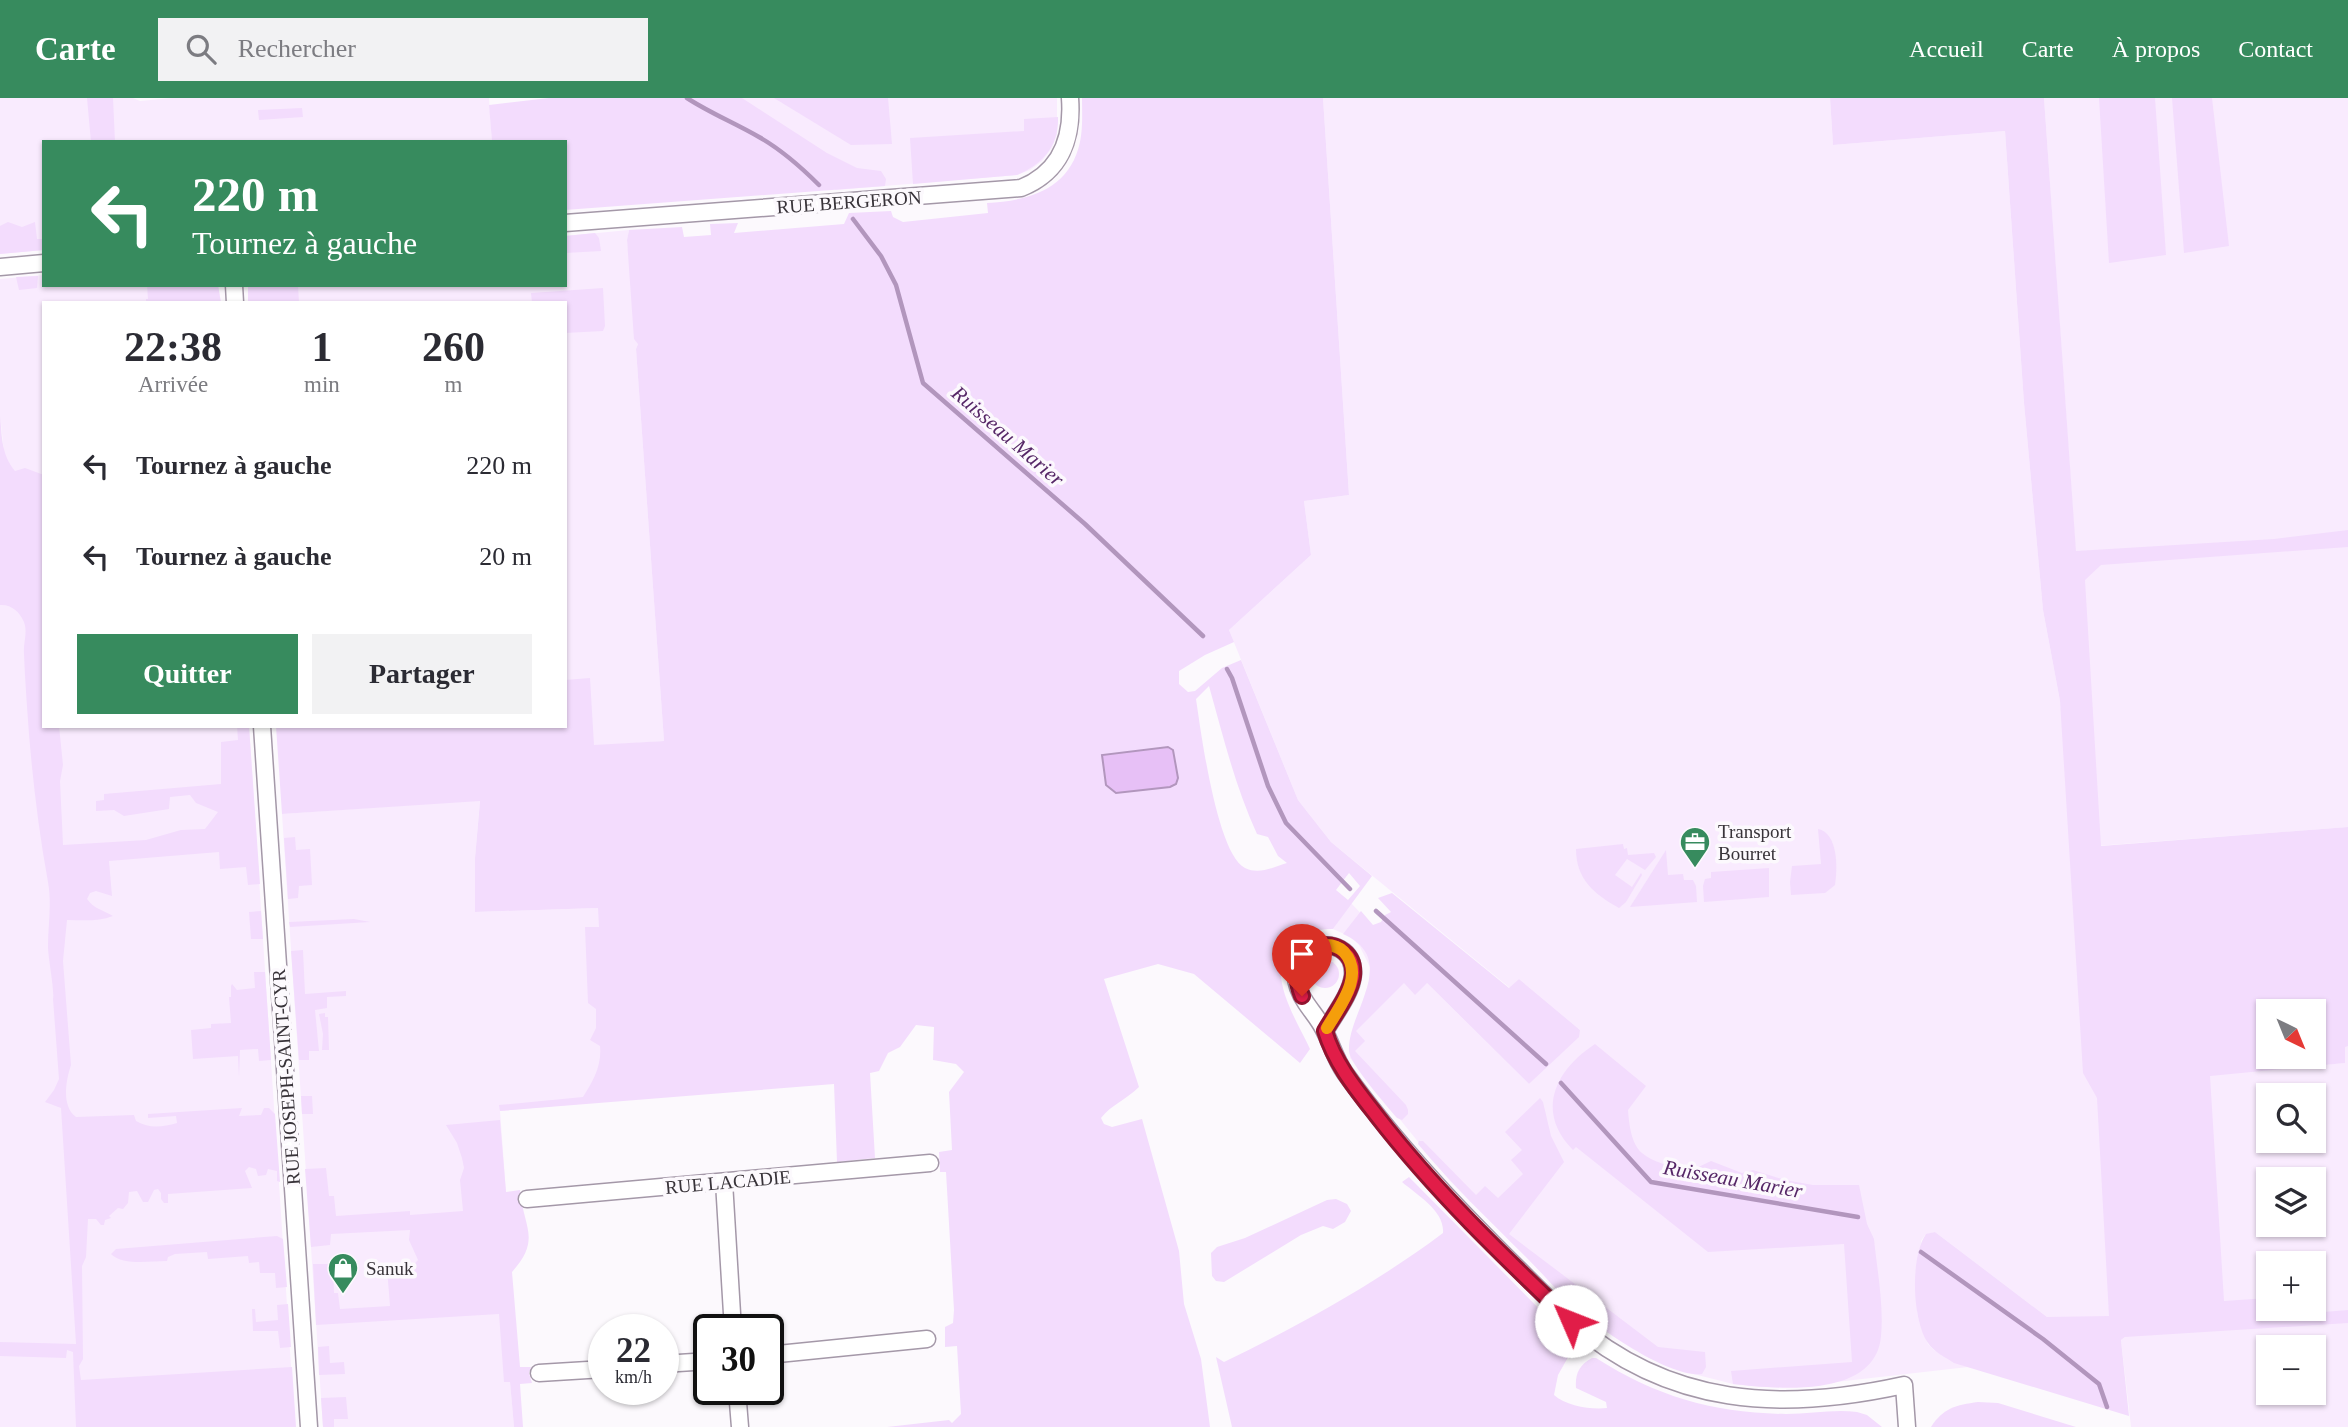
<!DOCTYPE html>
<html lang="fr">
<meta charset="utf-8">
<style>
:root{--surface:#fff;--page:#f2f2f3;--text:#2b2b33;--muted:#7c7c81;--accent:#378b5e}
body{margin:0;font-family:"Times New Roman",serif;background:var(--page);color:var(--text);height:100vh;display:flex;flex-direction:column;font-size:26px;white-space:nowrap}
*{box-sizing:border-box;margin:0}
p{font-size:23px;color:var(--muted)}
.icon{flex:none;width:38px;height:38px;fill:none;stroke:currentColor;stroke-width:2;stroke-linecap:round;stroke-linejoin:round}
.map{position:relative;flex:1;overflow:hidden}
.details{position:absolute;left:42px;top:203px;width:525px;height:427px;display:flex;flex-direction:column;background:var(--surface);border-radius:0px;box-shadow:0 2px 5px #0004}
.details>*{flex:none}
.guide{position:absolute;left:42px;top:42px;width:525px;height:147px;border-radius:0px;box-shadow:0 2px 5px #0004;background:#378b5e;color:#fff;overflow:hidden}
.needle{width:46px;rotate:137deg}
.controls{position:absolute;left:2256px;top:901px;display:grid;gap:14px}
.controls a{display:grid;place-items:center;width:70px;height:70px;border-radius:0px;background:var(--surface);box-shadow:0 2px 5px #0004;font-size:35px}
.speed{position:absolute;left:588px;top:1216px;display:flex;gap:14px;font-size:35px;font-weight:700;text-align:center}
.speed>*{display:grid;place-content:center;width:91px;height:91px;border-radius:50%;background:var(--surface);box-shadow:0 2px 5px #0004;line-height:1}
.speed small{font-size:18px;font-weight:400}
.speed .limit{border:4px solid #111;border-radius:10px;background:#fff;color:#111}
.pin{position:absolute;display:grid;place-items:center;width:60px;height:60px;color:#fff;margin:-72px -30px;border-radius:50% 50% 50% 0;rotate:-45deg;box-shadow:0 0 7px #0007}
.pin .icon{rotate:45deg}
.me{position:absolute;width:77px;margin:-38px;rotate:314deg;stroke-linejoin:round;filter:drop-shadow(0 0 5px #0008)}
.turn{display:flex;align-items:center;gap:24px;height:147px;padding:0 35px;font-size:32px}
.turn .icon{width:91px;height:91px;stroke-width:2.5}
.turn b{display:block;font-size:49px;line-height:60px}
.eta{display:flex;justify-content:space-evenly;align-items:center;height:119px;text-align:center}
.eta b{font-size:42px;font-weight:700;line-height:49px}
.action{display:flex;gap:14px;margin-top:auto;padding:14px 35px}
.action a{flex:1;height:80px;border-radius:0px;background:var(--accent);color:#fff;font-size:28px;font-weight:700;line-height:80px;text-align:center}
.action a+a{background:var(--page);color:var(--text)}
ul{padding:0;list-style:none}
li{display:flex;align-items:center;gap:21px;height:91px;padding:0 35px}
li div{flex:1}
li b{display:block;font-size:26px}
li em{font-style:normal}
header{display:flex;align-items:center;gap:42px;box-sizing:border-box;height:98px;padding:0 35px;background:var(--accent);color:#fff}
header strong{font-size:33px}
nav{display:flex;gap:38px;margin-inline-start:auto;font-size:24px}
.search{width:490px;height:63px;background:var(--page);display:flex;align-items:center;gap:18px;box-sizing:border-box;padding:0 24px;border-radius:0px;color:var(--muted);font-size:26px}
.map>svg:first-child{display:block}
.built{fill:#f9ebfe;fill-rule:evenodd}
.green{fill:#f3dcfd;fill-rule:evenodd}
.water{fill:#e7c0f6;stroke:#b296bd;stroke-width:2}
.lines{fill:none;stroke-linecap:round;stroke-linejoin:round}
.stream{stroke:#b296bd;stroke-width:4.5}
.street-casing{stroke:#a498a8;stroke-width:19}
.street{stroke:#fff;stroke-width:16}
.route-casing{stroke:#92132f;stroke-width:18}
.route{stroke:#e11d48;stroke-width:12}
.slow{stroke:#f59e0b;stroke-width:12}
.labels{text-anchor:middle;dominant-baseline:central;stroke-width:7;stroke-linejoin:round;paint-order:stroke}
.street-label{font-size:19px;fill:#383339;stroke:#fcf9fd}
.poi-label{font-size:19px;fill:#383339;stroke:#fcf9fd;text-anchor:start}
.water-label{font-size:21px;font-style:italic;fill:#562767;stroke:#fcf9fd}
</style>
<header>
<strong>Carte</strong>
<div class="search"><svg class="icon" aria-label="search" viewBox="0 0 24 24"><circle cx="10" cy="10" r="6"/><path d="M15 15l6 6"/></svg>Rechercher</div>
<nav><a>Accueil</a><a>Carte</a><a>À propos</a><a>Contact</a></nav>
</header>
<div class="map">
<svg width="2348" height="1329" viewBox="0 0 2348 1329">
<rect width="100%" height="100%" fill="#fcf9fd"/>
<g class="built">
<polygon points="0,0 133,0 140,3 172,0 489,0 492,44 44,44 44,152 0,156"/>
<polygon points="737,0 1057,0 1057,36 1052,50 1042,63 1030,72 1017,77 836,92"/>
<path d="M1323,0H1830L1833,47L2005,33L2024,305L2043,512L2060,603L2113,986L2344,965L2345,948H2348V1329H2131L2121,1242L2125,1239L2047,1219L1935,1134L1925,1137L1921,1143L1917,1214L1920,1227L1928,1246L1934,1252L1954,1264L1968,1269L1792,1289H1763L1733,1286L1678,1272L1645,1258L1582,1215L1450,1083L1350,960V945L1369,883L1370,869L1359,847L1351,839L1333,831L1351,805L1422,880L1529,986L1578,939L1580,932L1519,881L1510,890L1331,744L1298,702L1229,532L1311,457L1304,403L1349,397ZM2268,998H2314V1043H2268ZM2268,1082H2314V1127H2268ZM2268,1166H2314V1211H2268ZM2268,1250H2314V1295H2268Z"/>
<polygon points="2044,0 2348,0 2348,729 2096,748"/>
<polygon points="629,132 627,143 638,246 636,251 664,643 594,648 565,610 565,205 248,205 248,187 565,187 565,138"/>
<polygon points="44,177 44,187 218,187 221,205 44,205 44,382 7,384 0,316 0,181"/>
<polygon points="31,498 44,628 249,628 295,1329 0,1329 0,501"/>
<polygon points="480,702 475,760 475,814 598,810 603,816 601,1004 500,1013 506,1094 510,1283 514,1329 323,1329 282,716"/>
</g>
<g class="green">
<polygon points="87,0 113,0 115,44 91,44"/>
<polygon points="549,0 742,0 827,55 857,70 881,73 886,81 885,88 565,112 565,44 492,44 489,7"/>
<polygon points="774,0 888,0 892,46 851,47"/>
<path d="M1082,0H1323L1349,397L1304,403L1311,457L1229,532L1234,544L1205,557L1179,573V586L1188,594L1195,593L1222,570L1241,562L1298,702L1331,744L1372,778L1333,831C1319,831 1308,833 1297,842C1260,869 1296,920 1310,951L1300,965L1194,876L1158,866L1104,881L1139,989C1127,1001 1111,1007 1101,1020L1104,1026L1112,1029L1142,1021L1179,1153L1184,1206L1201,1261L1210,1329H887L949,1322L952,1325L961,1316L957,1248L945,1249V1229L953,1225L954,1212L946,1074H940L939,1054L952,1052L949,994L964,974L956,966L933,962L934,929L916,927L900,949L888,955L879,973L870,975L875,1060L837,1064L834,986L500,1013L499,1007L583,999C593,983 602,968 600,948L590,942L596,930V911L588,905L585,829H599L598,810L475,814V760L480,703L282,716L276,628H565V582L590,580L594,647L664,643L636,251L638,246L634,241L627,142L629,132L682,129L684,139L711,137L710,126L738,125L734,135L844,126L849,115L891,113L893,119L903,124L988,115L987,105C1029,103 1070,91 1080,44C1083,30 1082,14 1082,0ZM1209,588C1223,638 1235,688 1257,736L1268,739L1278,758L1287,765C1274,769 1259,777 1245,770C1217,756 1201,634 1196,601ZM1349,775L1360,788L1348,802L1336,792Z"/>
<path d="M1830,0H2044L2076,453L2274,441L2348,432V449L2101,467L2085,482L2101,748L2348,729V948L2345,949V965L2210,978L2224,1203L2268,1200V1211H2311V1215L2348,1212V1225L2125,1239L2121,1242L2129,1318L1954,1265C1945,1259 1934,1254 1928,1245C1912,1222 1910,1159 1926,1136L1935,1134L2047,1219L2109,1218L2097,1000L2083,975L2060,603L2043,512L2024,305L2005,33L1833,47ZM2268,914H2314V959H2268Z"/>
<polygon points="2099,0 2155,0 2166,157 2109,165"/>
<polygon points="2172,0 2212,0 2229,148 2184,155"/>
<polygon points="302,10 303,19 259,22 258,12"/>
<path d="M1058,19C1059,48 1043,66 1017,77L913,86L910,40L1024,33V21Z"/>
<polygon points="8,124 22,129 35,124 37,141 44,141 44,152 0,156 0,128"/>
<polygon points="595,135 599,140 601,153 565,155 565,138"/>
<polygon points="38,178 37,190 19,192 16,179"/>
<polygon points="147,187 218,187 221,205 146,205 146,201 148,201"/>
<polygon points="248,187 298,187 299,205 248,205"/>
<polygon points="603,190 605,228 603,233 565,235 565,205 532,205 531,195"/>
<path d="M0,316C2,338 1,356 15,373L25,370L44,377V628H59L63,667L60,683L63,747L146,742L181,732L205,731L218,714L196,705L190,697L170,699L169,711L124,718L114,712L96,713V703L104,702V696L221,686V644L238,642L237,628H249L260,786L248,787L246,769L220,771L219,754L109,763L112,798L96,793L90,795L87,801C94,811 103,812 113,818C98,824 82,822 67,822L63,863L71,967C66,982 61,1008 76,1019L134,1017L136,1023C150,1031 162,1029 177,1025L176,1018L148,1020V1016L242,1010L239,1018L261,1017L264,1010H269L275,1016L280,1084L277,1083V1073L268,1071L266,1077L258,1078L256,1071L249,1069L245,1073L252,1090L168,1096V1105H164L161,1101V1095L158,1091L154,1092L148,1104H143L137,1093L129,1094L128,1105L123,1111L118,1110L109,1118L111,1120L105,1122L104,1127H101L96,1121H88L86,1159L82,1168L83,1261L79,1268L81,1282L292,1269L296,1329H76L73,1254L67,1252L66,1260L0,1258V1244L76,1246L61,1010L45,1004L54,992L59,981L53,901C55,893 48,860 48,848C48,827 52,806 48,784C39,735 33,685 29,636C27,609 25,582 24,556C23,544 28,536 24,524C20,514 11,506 0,507Z"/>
<path d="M1818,731C1838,735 1838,770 1835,787L1825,795L1791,797L1790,784L1792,768L1821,766Z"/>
<polygon points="295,739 296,752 310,751 312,787 299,788 298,800 288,801 284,740"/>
<path d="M1623,746L1624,751L1627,750L1628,757L1654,755L1656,759L1645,772L1627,761L1615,777L1632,789L1641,775L1642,777L1626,804L1619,810C1594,796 1576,781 1576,751Z"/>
<polygon points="1666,752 1668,777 1683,776 1684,782 1693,782 1696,788 1697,804 1630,809"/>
<polygon points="1769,770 1769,799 1704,804 1703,788 1705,781 1711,780 1711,774"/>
<path d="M1392,795L1509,890L1519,881L1580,932L1579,939L1529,986L1427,885L1415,897L1404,885L1356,933L1365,943L1355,953L1406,1007L1408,1012V1016L1402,1022L1397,1020C1387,1008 1349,965 1349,953C1347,914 1401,862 1343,836L1361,813L1373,827L1381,824L1385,817L1391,814L1378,800Z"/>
<polygon points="261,813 263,841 251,841 249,814"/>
<polygon points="354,821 370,824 290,829 289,824"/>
<polygon points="303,852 305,896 346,893 346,898 327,899 327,910 315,912 319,953 309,953 309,962 299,962 291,853"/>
<circle cx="1325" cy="876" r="14"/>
<polygon points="254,874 265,874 271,962 259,963 258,951 240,952 239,979 238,958 193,961 191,932 211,930 211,926 231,925 229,899 231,899 231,888 232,886 237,892 255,890"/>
<polygon points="325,915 325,919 328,919 329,952 322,952 323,936 319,916"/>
<path d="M1595,946L1646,988L1628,1012C1629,1025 1631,1046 1642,1055C1653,1065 1669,1065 1682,1077L1711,1063L1742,1075L1753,1072L1785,1082L1813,1087H1859L1867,1126L1874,1141C1877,1171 1884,1208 1881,1238C1876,1301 1777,1291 1733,1286L1731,1273L1852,1264L1844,1146L1708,1154L1576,1049L1573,1052C1535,1014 1555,972 1595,946Z"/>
<polygon points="301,998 312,998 313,1016 302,1016"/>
<path d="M1540,1000L1543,1004L1551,1038L1564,1064L1509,1136L1658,1249L1705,1254L1706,1269L1702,1276C1672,1280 1607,1236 1583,1216C1563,1200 1545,1178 1526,1159C1489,1122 1451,1086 1418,1046L1419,1043H1423L1476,1097L1485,1088L1498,1100L1523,1076L1511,1062L1522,1052L1505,1034Z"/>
<path d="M500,1022L506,1094L520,1092C523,1129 542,1141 512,1174L520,1269H531L529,1275L532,1285L520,1286L523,1329H514L510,1284H504L499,1216L316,1227L313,1166H333L334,1195H338L340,1211L390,1208L387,1170L401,1167L411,1170L418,1162L409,1142L410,1132L331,1136L330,1147L311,1149L305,1071L326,1070L329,1098H334L336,1118L410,1113V1117L463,1113L460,1082L464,1070L462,1060L457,1045L446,1027Z"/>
<path d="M1409,1079L1575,1247L1558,1277L1554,1297C1566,1308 1592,1312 1607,1310L1606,1304L1576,1290C1575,1276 1579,1267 1592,1260H1596C1657,1299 1715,1315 1786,1316C1810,1316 1834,1311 1857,1314L1867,1317L1882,1329H1232L1216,1259L1224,1264C1300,1227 1375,1186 1443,1135C1445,1113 1417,1097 1402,1084Z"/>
<polygon points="1336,1101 1347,1106 1351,1113 1345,1124 1333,1131 1323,1128 1301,1137 1224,1184 1216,1183 1212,1178 1211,1155 1217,1149 1245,1140 1327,1102"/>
<path d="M277,1138L283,1141L287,1189L276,1190L275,1175H260L259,1164L249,1165L248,1158L208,1161L207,1154L175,1156L168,1159L167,1163C150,1163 123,1168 111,1156L116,1151Z"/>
<polygon points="288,1206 291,1249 280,1250 278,1233 253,1233 252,1211 255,1211 256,1224 278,1222 277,1207"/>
<polygon points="329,1248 330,1265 344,1264 345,1276 319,1277 318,1249"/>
<polygon points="346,1299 348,1321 334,1321 334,1329 323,1329 321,1300"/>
<path d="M1978,1304L1998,1305L2076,1329H1931C1943,1310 1956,1307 1978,1304Z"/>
</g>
<polygon class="water" points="1168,649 1173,652 1178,680 1176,686 1170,689 1116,695 1106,687 1102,657"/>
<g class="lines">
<g class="stream">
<path d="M687,0C710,15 735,25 759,39C782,52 801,69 819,87"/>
<polyline points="853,121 881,158 896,187 923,285 1085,426 1203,538"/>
<polyline points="1227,571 1232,580 1268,688 1286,725 1350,791"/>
<polyline points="1376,813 1546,966"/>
<polyline points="1561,985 1651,1084 1858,1119"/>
<polyline points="1921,1154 2043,1241 2099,1286 2107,1309"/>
</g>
<g class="street-casing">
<g id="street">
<path d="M565,125L1021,90C1061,74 1073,40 1070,0"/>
<polyline points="0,169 44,165"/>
<polyline points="234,187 235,205"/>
<polyline points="262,628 309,1329"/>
<path d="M1325,933C1334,917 1352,895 1353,876C1354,826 1267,846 1306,905C1312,914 1320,923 1324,932C1332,947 1335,961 1345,975C1412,1068 1490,1143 1571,1223C1670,1309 1782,1314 1904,1287L1907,1329"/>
<polyline points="724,1084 733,1232"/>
<polyline points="527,1101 930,1065"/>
<polyline points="768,1257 927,1241"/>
<polyline points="663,1266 709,1263"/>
<polyline points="539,1275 604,1271"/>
<polyline points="737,1292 740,1329"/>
</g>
</g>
<use href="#street" class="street"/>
</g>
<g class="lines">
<g class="route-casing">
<path id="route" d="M1302,898C1277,836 1358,833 1353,878C1350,897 1334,917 1325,933C1335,966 1356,991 1377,1018C1435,1093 1503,1158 1571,1223"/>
</g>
<use href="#route" class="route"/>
<path class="slow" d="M1318,848C1328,846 1337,847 1344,854C1365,877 1340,908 1327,930"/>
</g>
<defs>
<g id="office-pin" transform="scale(1.575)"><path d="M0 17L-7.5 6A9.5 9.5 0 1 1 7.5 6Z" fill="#378b5e" stroke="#fcf9fd"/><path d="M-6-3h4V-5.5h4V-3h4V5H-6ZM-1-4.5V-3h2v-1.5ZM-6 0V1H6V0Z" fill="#fff"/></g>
<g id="shop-pin" transform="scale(1.575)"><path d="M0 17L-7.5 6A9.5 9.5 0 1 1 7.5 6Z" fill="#378b5e" stroke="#fcf9fd"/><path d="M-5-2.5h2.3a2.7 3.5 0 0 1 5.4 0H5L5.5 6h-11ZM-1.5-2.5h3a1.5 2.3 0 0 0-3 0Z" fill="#fff"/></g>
</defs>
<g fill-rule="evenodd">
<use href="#office-pin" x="1695" y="744"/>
<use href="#shop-pin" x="343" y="1170"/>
</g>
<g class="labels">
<g class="street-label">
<text transform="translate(849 104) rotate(-4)">RUE BERGERON</text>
<text transform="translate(286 979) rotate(-94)">RUE JOSEPH-SAINT-CYR</text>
<text transform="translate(728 1084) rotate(-5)">RUE LACADIE</text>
</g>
<g class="poi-label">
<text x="1718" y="733">Transport<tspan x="1718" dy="22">Bourret</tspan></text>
<text x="366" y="1170">Sanuk</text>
</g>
<g class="water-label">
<text transform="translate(1008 338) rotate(41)">Ruisseau Marier</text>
<text transform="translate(1733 1081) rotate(10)">Ruisseau Marier</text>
</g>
</g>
</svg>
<div class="controls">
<a><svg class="needle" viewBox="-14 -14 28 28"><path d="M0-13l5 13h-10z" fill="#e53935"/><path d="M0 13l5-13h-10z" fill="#7c7c81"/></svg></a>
<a><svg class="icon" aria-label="search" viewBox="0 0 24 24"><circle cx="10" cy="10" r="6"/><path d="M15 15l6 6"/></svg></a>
<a><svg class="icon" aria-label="layers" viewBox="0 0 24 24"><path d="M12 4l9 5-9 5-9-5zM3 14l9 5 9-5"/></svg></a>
<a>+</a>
<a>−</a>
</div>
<div class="speed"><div>22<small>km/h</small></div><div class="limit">30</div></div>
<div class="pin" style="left:1302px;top:898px;background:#d93025"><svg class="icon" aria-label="arrive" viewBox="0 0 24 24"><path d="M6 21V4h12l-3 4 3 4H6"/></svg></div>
<svg class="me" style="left:1571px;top:1223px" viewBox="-20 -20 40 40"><circle r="19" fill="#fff"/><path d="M0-13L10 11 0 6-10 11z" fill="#e11d48"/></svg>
<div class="guide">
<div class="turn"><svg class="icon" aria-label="left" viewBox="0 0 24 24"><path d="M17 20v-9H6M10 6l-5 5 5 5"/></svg><div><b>220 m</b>Tournez à gauche</div></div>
</div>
<section class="details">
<div class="eta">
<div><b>22:38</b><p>Arrivée</p></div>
<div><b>1</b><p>min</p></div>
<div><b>260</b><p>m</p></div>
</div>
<ul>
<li><svg class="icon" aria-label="left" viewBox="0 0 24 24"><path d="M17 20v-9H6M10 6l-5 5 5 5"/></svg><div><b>Tournez à gauche</b></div><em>220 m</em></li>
<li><svg class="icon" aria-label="left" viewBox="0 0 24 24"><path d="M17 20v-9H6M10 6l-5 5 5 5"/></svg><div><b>Tournez à gauche</b></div><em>20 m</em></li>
</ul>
<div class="action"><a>Quitter</a><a>Partager</a></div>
</section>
</div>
